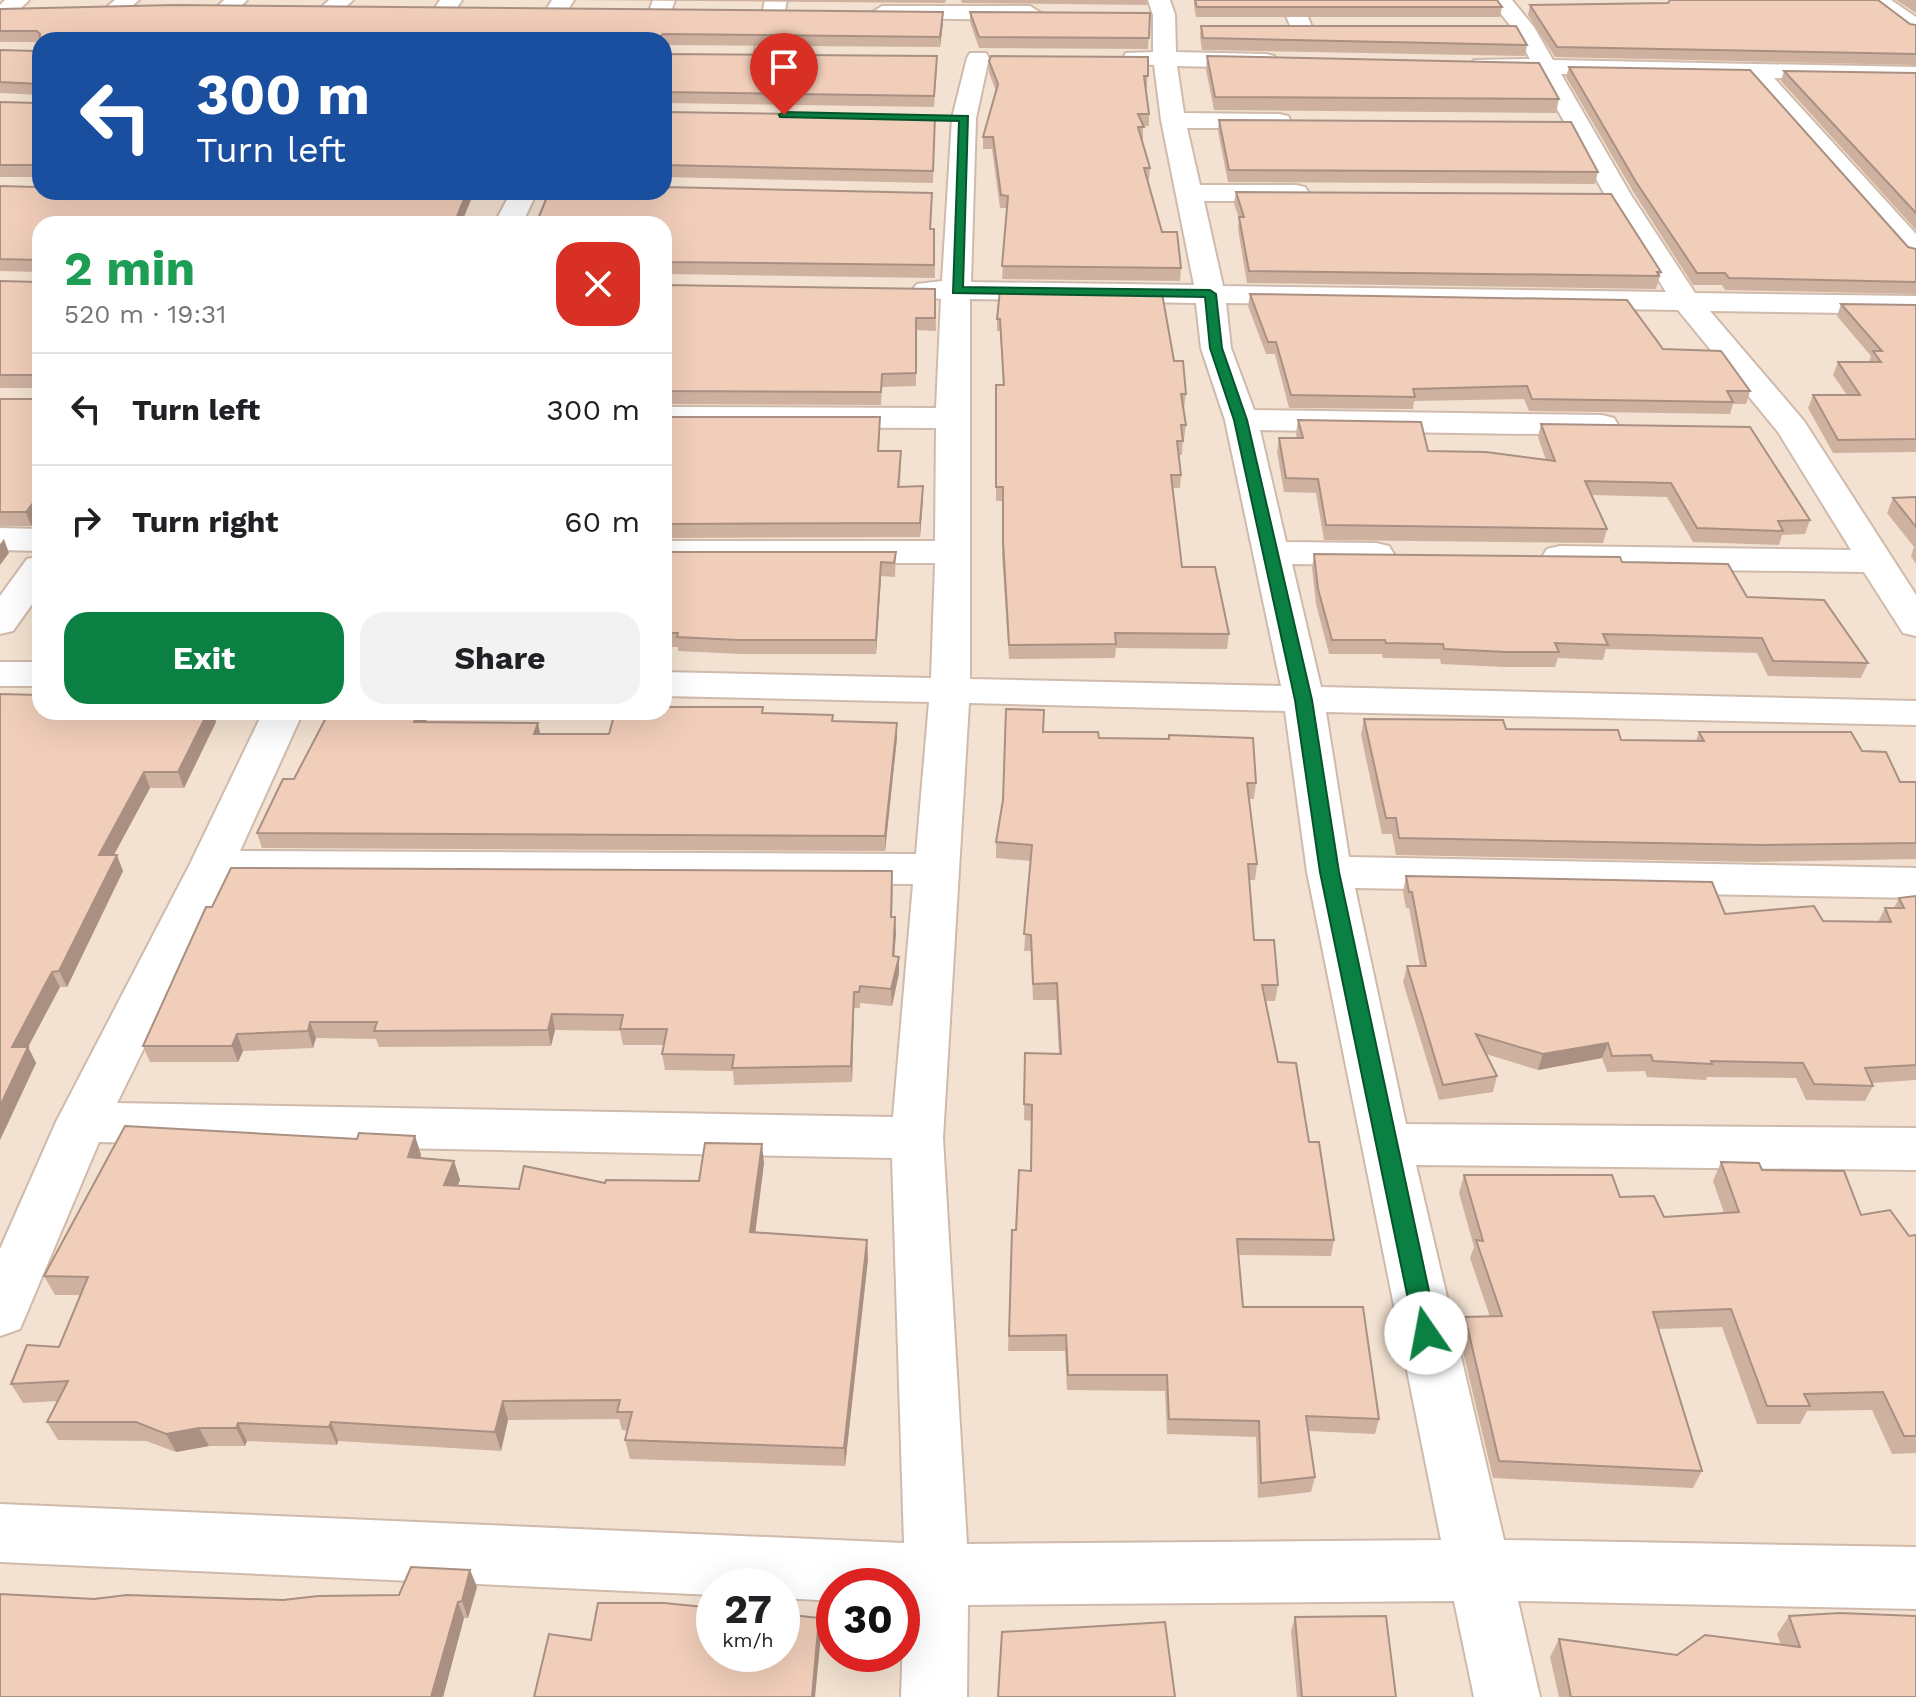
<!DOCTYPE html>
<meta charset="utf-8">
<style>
:root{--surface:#fff;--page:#f2f2f2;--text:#202124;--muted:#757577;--line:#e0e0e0;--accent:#0b8043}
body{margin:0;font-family:"Work Sans",sans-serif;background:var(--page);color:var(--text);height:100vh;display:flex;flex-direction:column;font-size:30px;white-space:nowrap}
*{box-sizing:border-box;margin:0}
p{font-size:26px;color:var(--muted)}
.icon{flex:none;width:44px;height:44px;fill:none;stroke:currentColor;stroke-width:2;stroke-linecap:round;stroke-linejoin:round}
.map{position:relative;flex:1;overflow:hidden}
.drawer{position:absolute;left:32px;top:216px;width:640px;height:504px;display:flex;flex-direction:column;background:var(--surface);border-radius:24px;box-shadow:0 8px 32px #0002}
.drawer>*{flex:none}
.banner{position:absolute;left:32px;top:32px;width:640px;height:168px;border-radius:24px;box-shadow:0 8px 32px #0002;background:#1a4fa0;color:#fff;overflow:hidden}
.speed{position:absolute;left:696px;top:1568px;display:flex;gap:16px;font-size:40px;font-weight:700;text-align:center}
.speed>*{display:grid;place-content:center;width:104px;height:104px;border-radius:50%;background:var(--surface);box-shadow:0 8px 32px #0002;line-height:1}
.speed small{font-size:20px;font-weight:400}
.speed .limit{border:12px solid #d22;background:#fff;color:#111}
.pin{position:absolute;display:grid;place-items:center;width:68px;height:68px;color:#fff;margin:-82px -34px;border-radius:50% 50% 50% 0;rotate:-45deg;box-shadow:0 0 8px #0007}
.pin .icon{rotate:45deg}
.me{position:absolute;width:88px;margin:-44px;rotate:348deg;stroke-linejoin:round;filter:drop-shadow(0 0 6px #0008)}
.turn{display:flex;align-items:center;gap:28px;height:168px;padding:0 32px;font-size:36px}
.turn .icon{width:104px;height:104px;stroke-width:2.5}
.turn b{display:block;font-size:56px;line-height:68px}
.round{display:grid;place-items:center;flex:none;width:84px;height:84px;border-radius:24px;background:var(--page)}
.summary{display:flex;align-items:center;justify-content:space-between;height:136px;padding:0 32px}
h1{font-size:48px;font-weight:700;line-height:60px;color:#1e9e55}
.action{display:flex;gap:16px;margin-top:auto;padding:16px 32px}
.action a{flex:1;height:92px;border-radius:24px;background:var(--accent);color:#fff;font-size:32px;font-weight:700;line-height:92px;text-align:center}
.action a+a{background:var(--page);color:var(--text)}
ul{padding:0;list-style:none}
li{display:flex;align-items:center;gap:24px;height:112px;padding:0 32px;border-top:2px solid var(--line)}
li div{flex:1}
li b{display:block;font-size:30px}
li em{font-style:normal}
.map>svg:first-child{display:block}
.residential{fill:#f3e2d1;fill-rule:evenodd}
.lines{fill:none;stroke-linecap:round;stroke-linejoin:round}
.street-casing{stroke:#cfbaac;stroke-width:4}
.street{fill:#fff;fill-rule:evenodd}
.wall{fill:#cfb1a0}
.shaded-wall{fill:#a99082}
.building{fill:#f1ceba;stroke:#a99082;stroke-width:2}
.route{fill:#0b8043;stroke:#07532c;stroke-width:2}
</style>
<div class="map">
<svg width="1916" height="1697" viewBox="0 0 1916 1697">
<rect width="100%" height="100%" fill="#fcf1e2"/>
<path class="residential" d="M0,0H1916V1697H0ZM40,40H664V192H40ZM40,224H664V712H40ZM714,1586H782V1654H714ZM834,1586H902V1654H834Z"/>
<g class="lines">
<g class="street-casing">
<g id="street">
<polygon points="5,0 29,0 8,21 0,23 0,5"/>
<polygon points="115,0 139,0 92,40 67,40"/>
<polygon points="224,0 247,0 208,40 184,40"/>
<polygon points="329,0 353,0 312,40 288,40"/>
<polygon points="440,0 462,0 436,40 414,40"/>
<polygon points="552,0 574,0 549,40 527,40"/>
<polygon points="653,0 675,0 661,40 639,40"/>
<polygon points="765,0 787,0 776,56 773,61 757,61 754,56"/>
<path d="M1148,0H1170L1175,15L1176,52L1266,54L1274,56L1278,61L1274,66L1266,68L1177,66L1184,113L1279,114L1288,116L1291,121L1288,126L1279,128H1187L1200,185H1296L1305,187L1309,193L1305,199L1296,201H1204L1223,286L1666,292L1605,195L1537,73L1482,72L1474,70L1470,65L1474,60L1530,59L1513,29L1490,0H1512L1534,27L1553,60L1916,67V81L1774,78L1916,234V259L1906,257L1748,78L1561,74L1631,195L1695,293L1916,296V314L1710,311L1804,421L1916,595V636L1903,633L1864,572L1560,568L1547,565L1542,557L1547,549L1560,546L1851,550L1778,432L1678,310L1226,303L1231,348L1254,410L1602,415L1614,418L1618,425L1614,432L1602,435L1260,430L1286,542L1376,543L1389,546L1394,554L1389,562L1376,565L1292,564L1321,687L1916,701V725L1326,712L1349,857L1916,868V898L1355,888L1406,1124L1916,1128V1170L1416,1165L1504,1540L1916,1547V1609L1518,1601L1540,1697H1474L1454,1601L968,1605L967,1697H901L904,1604L902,1586H834V1601L782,1598V1586H714V1595L0,1562V1504L904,1543L892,1158L99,1142L20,1329L0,1336V1249L56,1122L189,866L263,712H303L240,851L916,854L929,702L664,696V672L931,678L935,563H664V541H935L936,428L664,427V407L936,408L941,299L917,296L912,290L917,284L942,281L952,118L967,58L970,53H986L989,58L976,118L971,282L1194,285L1161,120L1154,65L1126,63L1123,58L1126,53L1153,52V15ZM970,299L1196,303L1201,348L1225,420L1281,686L970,679ZM969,703L1285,711L1307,872L1441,1540L967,1544L943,1138ZM226,881L913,884L893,1117L117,1103Z"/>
<polygon points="1279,0 1301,0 1312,27 1309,32 1293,32"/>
<polygon points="1866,0 1891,0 1916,17 1916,34 1908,32"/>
<polygon points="882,6 1030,6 1041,13 1030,20 874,18 871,13"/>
<polygon points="511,192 537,192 522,224 494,224"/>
<polygon points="0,528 40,529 40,551 0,550"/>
<polygon points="40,556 40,593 13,631 0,634 0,596 27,559"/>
<rect x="0" y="662" width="40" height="24"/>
</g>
</g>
<use href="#street" class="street"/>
</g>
<g class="wall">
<polygon points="576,0 946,0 945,3"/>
<polygon points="961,0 1147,0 1147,5 962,3"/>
<polygon points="1194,0 1497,0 1502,7 1500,17 1196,17 1194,6"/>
<polygon points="1896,0 1916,0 1916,13"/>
<polygon points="1668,3 1916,25 1916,65 1555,57 1528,15 1530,5"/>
<polygon points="0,9 943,12 943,22 940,47 664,45 664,40 40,40 40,180 39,177 0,177 0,102 36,103 39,100 39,95 0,93 0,50 36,51 40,48 40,42 0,42"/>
<polygon points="970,12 1150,13 1148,49 979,48 970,22"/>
<polygon points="1201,26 1527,45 1525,56 1202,50 1200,37"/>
<polygon points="664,54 937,67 934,107 664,103"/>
<polygon points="1207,56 1559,99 1556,113 1214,110 1206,70"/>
<polygon points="1148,57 1147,88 1146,88 1149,114 1149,126 1143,126 1143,140 1141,140 1150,168 1149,180 1148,180 1162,232 1181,268 1180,281 1002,279 1007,208 1000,208 992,149 983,149 983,137 996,91 989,73 989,61"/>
<polygon points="1569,67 1908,247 1916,249 1916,294 1725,290 1722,285 1693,285 1634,193 1566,77"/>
<polygon points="1784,71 1916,73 1916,230 1781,81"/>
<polygon points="664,112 935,116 933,183 664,177"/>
<polygon points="1219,120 1598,172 1595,184 1228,182 1218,131"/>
<polygon points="0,186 299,193 303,192 474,192 461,224 40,224 40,514 31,526 0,526 0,399 37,399 37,388 0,388 0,281 38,282 38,272 0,271"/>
<polygon points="1236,192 1661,272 1656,289 1247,283 1238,229 1239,218 1234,204"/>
<polygon points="932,193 931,229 934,229 935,278 664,274 664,224"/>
<polygon points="664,285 935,289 936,331 916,330 916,386 882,387 881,405 664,404"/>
<polygon points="1250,294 1663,349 1750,391 1746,404 1733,404 1730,414 1529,411 1524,399 1414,401 1413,409 1289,408 1275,354 1266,354 1248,306"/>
<polygon points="1841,304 1916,305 1916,452 1833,453 1808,408 1813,395 1847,395 1833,375 1838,362 1869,362 1871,356 1837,316"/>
<polygon points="997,319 1174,361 1186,394 1184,408 1183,408 1186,425 1184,439 1183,439 1182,455 1179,455 1181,475 1180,488 1172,488 1182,567 1229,634 1227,649 1116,648 1115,658 1009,659 1002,555 1003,501 996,501 996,385 1003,385 1000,331 997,331"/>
<polygon points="664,417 880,431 879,451 901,465 900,487 923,486 920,537 664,538"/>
<polygon points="1298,420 1428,451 1546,460 1538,437 1541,424 1810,520 1805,534 1782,535 1779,545 1693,542 1667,497 1591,495 1607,529 1603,543 1324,540 1316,493 1284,492 1277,452 1279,438 1297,438 1296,434"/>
<polygon points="1916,497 1916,564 1911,556 1914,547 1887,513 1893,498"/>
<polygon points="664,552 896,552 895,577 881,576 876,654 740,654 678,651 678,647 664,647"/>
<polygon points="1314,554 1622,562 1747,597 1868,663 1861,678 1768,676 1757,653 1606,649 1603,660 1558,658 1555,667 1504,667 1441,664 1440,659 1383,658 1382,654 1329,654 1316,604 1312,568"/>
<polygon points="40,712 213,712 216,722 184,788 150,788 114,855 123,871 67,987 60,987 28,1047 36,1063 0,1140"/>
<polygon points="329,712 429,712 429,715 426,722 540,734 609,734 763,713 833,715 833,721 897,738 885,851 262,848 257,833 294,779"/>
<polygon points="1364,719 1506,729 1621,740 1696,741 1699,732 1862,751 1900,782 1916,782 1916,859 1755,862 1396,855 1392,834 1382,834 1361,735"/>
<polygon points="1043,732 1099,738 1256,783 1254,799 1249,799 1257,864 1255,880 1249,880 1254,940 1278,985 1275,1001 1266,1001 1278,1062 1309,1142 1334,1240 1331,1256 1238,1255 1243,1307 1379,1419 1375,1434 1308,1431 1315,1477 1311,1492 1258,1498 1256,1437 1167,1434 1165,1391 1067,1390 1065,1351 1008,1351 1012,1230 1016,1230 1031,1171 1032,1121 1024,1120 1025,1053 1059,1054 1056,1000 1033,1000 1031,951 1024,951 1031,861 996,858 996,842"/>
<polygon points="1406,876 1725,914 1823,921 1878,922 1885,908 1894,908 1899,898 1916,896 1916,1080 1872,1083 1873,1086 1865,1101 1806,1100 1796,1078 1707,1077 1706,1080 1647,1077 1645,1071 1607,1072 1602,1058 1538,1070 1486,1054 1497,1076 1493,1092 1439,1100 1403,982 1407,966 1420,966 1409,908 1406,908 1403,892"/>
<polygon points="893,887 892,917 896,933 894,956 899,973 892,1006 860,1003 860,1008 854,1008 852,1082 734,1085 733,1071 665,1070 662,1054 664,1045 623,1045 620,1031 555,1030 551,1046 379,1047 376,1039 316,1038 313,1048 243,1051 238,1062 150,1062 143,1046"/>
<polygon points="415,1136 421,1155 420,1158 454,1161 460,1180 457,1186 519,1189 605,1183 699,1181 764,1163 755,1232 867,1240 868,1259 845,1466 630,1459 625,1440 628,1431 622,1430 619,1419 508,1420 501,1451 338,1441 337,1445 247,1441 245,1446 209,1446 176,1452 146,1441 58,1440 47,1422 58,1401 23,1403 11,1384 59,1347 81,1295 55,1295 44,1276 357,1139"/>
<polygon points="1721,1162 1762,1170 1909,1236 1916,1235 1916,1453 1892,1454 1872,1410 1807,1411 1800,1424 1757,1424 1722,1327 1658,1329 1702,1471 1693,1488 1493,1478 1459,1335 1465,1317 1490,1317 1470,1258 1474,1247 1459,1193 1464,1175 1620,1197 1664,1217 1724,1213 1713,1181"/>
<polygon points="470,1570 477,1587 468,1618 464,1618 443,1697 0,1697 94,1599 283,1600 399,1595"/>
<polygon points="1789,1616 1916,1697 1559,1697 1550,1657 1559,1639 1677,1655 1781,1645 1777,1634"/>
<polygon points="1295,1617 1396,1697 1297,1697 1291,1631"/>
</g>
<g class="shaded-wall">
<polygon points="943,12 943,22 940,47 940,37"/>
<polygon points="467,192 474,192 461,224 454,224"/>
<polygon points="923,486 923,500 920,537 920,523"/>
<polygon points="40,494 40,514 31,526 26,512"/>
<polygon points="4,539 9,553 0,565 0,544"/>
<polygon points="881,562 881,576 876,654 876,640"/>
<polygon points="208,712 213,712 216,722 184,788 178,772"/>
<polygon points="419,712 429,712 429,715 418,737 414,722"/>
<polygon points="538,723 541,738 534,734"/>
<polygon points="897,723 897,738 885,851 885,836"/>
<polygon points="144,772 150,788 105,871 99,855"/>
<polygon points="117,855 123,871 67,987 59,971"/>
<polygon points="895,917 896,933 893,972 893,956"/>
<polygon points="899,957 899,973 892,1006 891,989"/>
<polygon points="52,972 60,987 20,1062 12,1047"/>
<polygon points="854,992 854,1008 852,1082 851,1066"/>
<polygon points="552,1014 555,1030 551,1046 548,1030"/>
<polygon points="310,1022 316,1038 313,1048 308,1031"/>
<polygon points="237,1034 243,1051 238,1062 232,1046"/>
<polygon points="1608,1043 1602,1058 1538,1070 1543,1054"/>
<polygon points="28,1047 36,1063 0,1140 0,1106"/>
<polygon points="415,1136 421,1155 414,1176 408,1157"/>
<polygon points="762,1144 764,1163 753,1251 750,1232"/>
<polygon points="454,1161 460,1180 450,1204 444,1185"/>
<polygon points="867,1240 868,1259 845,1466 844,1448"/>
<polygon points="503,1401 508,1420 501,1451 495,1432"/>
<polygon points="331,1422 338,1441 337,1445 329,1427"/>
<polygon points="238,1423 247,1441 245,1446 236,1428"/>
<polygon points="199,1428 209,1446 176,1452 166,1434"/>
<polygon points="470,1570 477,1587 468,1618 462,1601"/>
<polygon points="458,1602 464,1618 443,1697 431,1697"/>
<polygon points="819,1618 821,1635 815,1697 812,1697"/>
</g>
<g class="building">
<polygon points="1195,0 1497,0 1502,7 1197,7"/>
<polygon points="1670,0 1878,0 1910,24 1916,25 1916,54 1557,47 1530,5 1668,3"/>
<polygon points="175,5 943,12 940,37 663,34 660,37 660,40 40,40 40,177 36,165 0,165 0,102 36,103 39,100 39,84 0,82 0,50 36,51 40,48 40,34 37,31 0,31 0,9"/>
<polygon points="970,12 1150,13 1149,38 979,37"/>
<polygon points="1201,26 1516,26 1527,45 1203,38"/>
<polygon points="664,54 937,56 934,96 664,92"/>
<polygon points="991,56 1148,57 1148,76 1144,76 1149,114 1138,114 1144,127 1138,127 1150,168 1144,168 1162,232 1177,232 1181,268 1002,266 1008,196 1001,195 993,137 983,137 998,84 989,61"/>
<polygon points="1207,56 1539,63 1559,99 1215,97"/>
<polygon points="1569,67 1750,70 1908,247 1916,249 1916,282 1729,278 1725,273 1697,273 1636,182"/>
<polygon points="1784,71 1916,73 1916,213"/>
<polygon points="664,112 935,116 933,171 664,165"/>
<polygon points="1219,120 1571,122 1598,172 1229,170"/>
<polygon points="40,185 40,192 299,193 303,192 467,192 454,224 40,224 40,494 26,512 0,512 0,399 37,399 37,375 0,375 0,281 38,282 38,260 0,259 0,186 36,187"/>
<polygon points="664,187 932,193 930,229 934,229 934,265 664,262 664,224 533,224 536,224 549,192 664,192"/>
<polygon points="1236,192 1611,194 1661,272 1657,272 1659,276 1249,271 1239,217 1244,217"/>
<polygon points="664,285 935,289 935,318 916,318 916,373 882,374 881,392 664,391"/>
<polygon points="1000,290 1162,293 1174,361 1183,361 1186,394 1181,394 1186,425 1181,425 1183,441 1177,441 1181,475 1171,475 1182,567 1215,567 1229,634 1115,633 1116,644 1009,645 1003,541 1003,487 996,487 996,385 1004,385 1000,319 997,319"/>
<polygon points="1250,294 1627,300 1663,349 1721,351 1750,391 1727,391 1733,402 1532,399 1527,386 1413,389 1415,397 1291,395 1276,342 1268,342"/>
<polygon points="1841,304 1916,305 1916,439 1838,440 1813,395 1860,395 1838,362 1881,362 1873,351 1882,351"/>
<polygon points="664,417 880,417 878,451 901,451 898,487 923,486 920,523 664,524"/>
<polygon points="1298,420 1421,422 1428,451 1486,452 1555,461 1541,424 1750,427 1810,520 1778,521 1783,531 1697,528 1671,483 1585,481 1607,529 1326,525 1318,479 1286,478 1279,438 1303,438"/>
<polygon points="1916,497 1916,527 1893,498"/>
<polygon points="664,552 896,552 894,563 881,562 876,640 738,640 677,637 678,633 664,633"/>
<polygon points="1314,554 1620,557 1622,562 1728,564 1747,597 1824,600 1868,663 1773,661 1762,638 1603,634 1608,645 1555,643 1559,652 1507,652 1444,649 1443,644 1386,643 1385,640 1332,640 1318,589"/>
<polygon points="0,694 40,695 40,712 208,712 178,772 144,772 99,855 117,855 59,971 52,972 12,1047 28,1047 0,1106"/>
<polygon points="664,707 763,707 762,713 833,715 832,721 897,723 885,836 257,833 283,779 294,779 329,712 419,712 414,722 538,723 534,734 609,734 615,712 664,712"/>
<polygon points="1006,709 1044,710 1043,732 1098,732 1099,738 1169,739 1169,735 1253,738 1256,783 1247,783 1257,864 1248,864 1254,940 1274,940 1278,985 1262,985 1278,1062 1296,1063 1309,1142 1319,1142 1334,1240 1237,1239 1243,1307 1363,1307 1379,1419 1306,1416 1315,1477 1261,1483 1259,1421 1169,1419 1167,1375 1068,1375 1066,1335 1009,1336 1012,1230 1016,1230 1019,1170 1031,1171 1032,1105 1024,1104 1025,1053 1061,1054 1057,983 1033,984 1031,935 1024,934 1032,845 996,842 1003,800"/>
<polygon points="1364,719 1503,720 1506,729 1618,730 1621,740 1704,741 1699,732 1851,732 1862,751 1886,752 1900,782 1916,782 1916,843 1762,845 1399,838 1396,818 1386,818"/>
<polygon points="231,868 892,871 891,917 895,917 893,956 899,957 891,989 860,986 859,992 854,992 851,1066 732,1068 734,1055 662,1054 667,1029 620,1029 623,1015 552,1014 548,1030 374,1031 377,1022 310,1022 308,1031 237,1034 232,1046 143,1046 206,907 212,907"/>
<polygon points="1406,876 1712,882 1725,914 1814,906 1823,921 1891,922 1885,908 1904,908 1899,898 1916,896 1916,1065 1865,1068 1873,1086 1814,1084 1803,1063 1711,1061 1712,1064 1653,1061 1651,1055 1612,1056 1608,1043 1543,1054 1476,1034 1497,1076 1443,1085 1407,966 1426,966 1412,892 1409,892"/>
<polygon points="125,1126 357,1139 359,1133 415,1136 408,1157 454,1161 444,1185 519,1189 524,1166 605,1183 606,1180 699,1181 705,1143 762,1144 750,1232 867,1240 844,1448 625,1440 632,1412 617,1412 620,1400 503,1401 495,1432 331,1422 329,1427 238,1423 236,1428 199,1428 166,1434 136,1422 47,1422 68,1381 11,1384 27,1345 59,1347 88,1277 44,1276"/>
<polygon points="1721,1162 1759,1163 1762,1170 1844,1171 1861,1215 1890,1210 1909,1236 1916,1235 1916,1436 1904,1436 1883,1392 1804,1394 1810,1406 1767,1406 1731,1309 1653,1312 1702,1471 1499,1461 1465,1317 1502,1316 1476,1240 1483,1241 1464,1175 1612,1175 1620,1197 1654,1196 1664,1217 1739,1212"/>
<polygon points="411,1567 470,1570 462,1601 458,1602 431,1697 0,1697 0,1594 94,1599 127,1595 283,1600 318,1596 399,1595"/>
<polygon points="598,1603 664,1603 714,1608 714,1654 782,1654 782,1614 819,1618 812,1697 534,1697 549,1634 591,1640"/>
<polygon points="1840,1613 1916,1616 1916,1697 1571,1697 1559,1639 1677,1655 1705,1635 1800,1647 1789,1616"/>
<polygon points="1386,1616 1396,1697 1302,1697 1295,1617"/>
<polygon points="1165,1622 1175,1697 998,1697 1002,1632"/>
</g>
<polygon class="route" points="784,112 968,116 963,287 1210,290 1216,294 1222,348 1247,420 1312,700 1339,872 1438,1333 1435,1341 1426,1344 1418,1341 1415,1333 1320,872 1295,700 1234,420 1210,348 1205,297 953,293 959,121 780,117 779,115"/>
</svg>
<div class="speed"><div>27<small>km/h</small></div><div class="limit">30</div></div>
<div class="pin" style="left:784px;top:115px;background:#d93025"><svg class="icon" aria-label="arrive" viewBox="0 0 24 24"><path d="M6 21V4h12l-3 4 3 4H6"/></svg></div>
<svg class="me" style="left:1426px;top:1333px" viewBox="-20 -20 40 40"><circle r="19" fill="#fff"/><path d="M0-13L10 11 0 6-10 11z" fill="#0b8043"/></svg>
<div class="banner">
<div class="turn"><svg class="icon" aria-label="left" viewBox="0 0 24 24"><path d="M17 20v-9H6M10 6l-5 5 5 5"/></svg><div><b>300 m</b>Turn left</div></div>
</div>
<section class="drawer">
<div class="summary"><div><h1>2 min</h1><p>520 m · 19:31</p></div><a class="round" style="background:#d93025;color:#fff"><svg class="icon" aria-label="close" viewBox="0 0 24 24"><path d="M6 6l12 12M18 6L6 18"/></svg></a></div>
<ul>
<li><svg class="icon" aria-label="left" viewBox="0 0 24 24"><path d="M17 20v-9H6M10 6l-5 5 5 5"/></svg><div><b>Turn left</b></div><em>300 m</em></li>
<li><svg class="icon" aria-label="right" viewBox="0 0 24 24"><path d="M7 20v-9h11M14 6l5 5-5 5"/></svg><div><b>Turn right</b></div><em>60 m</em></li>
</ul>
<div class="action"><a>Exit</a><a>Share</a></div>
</section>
</div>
